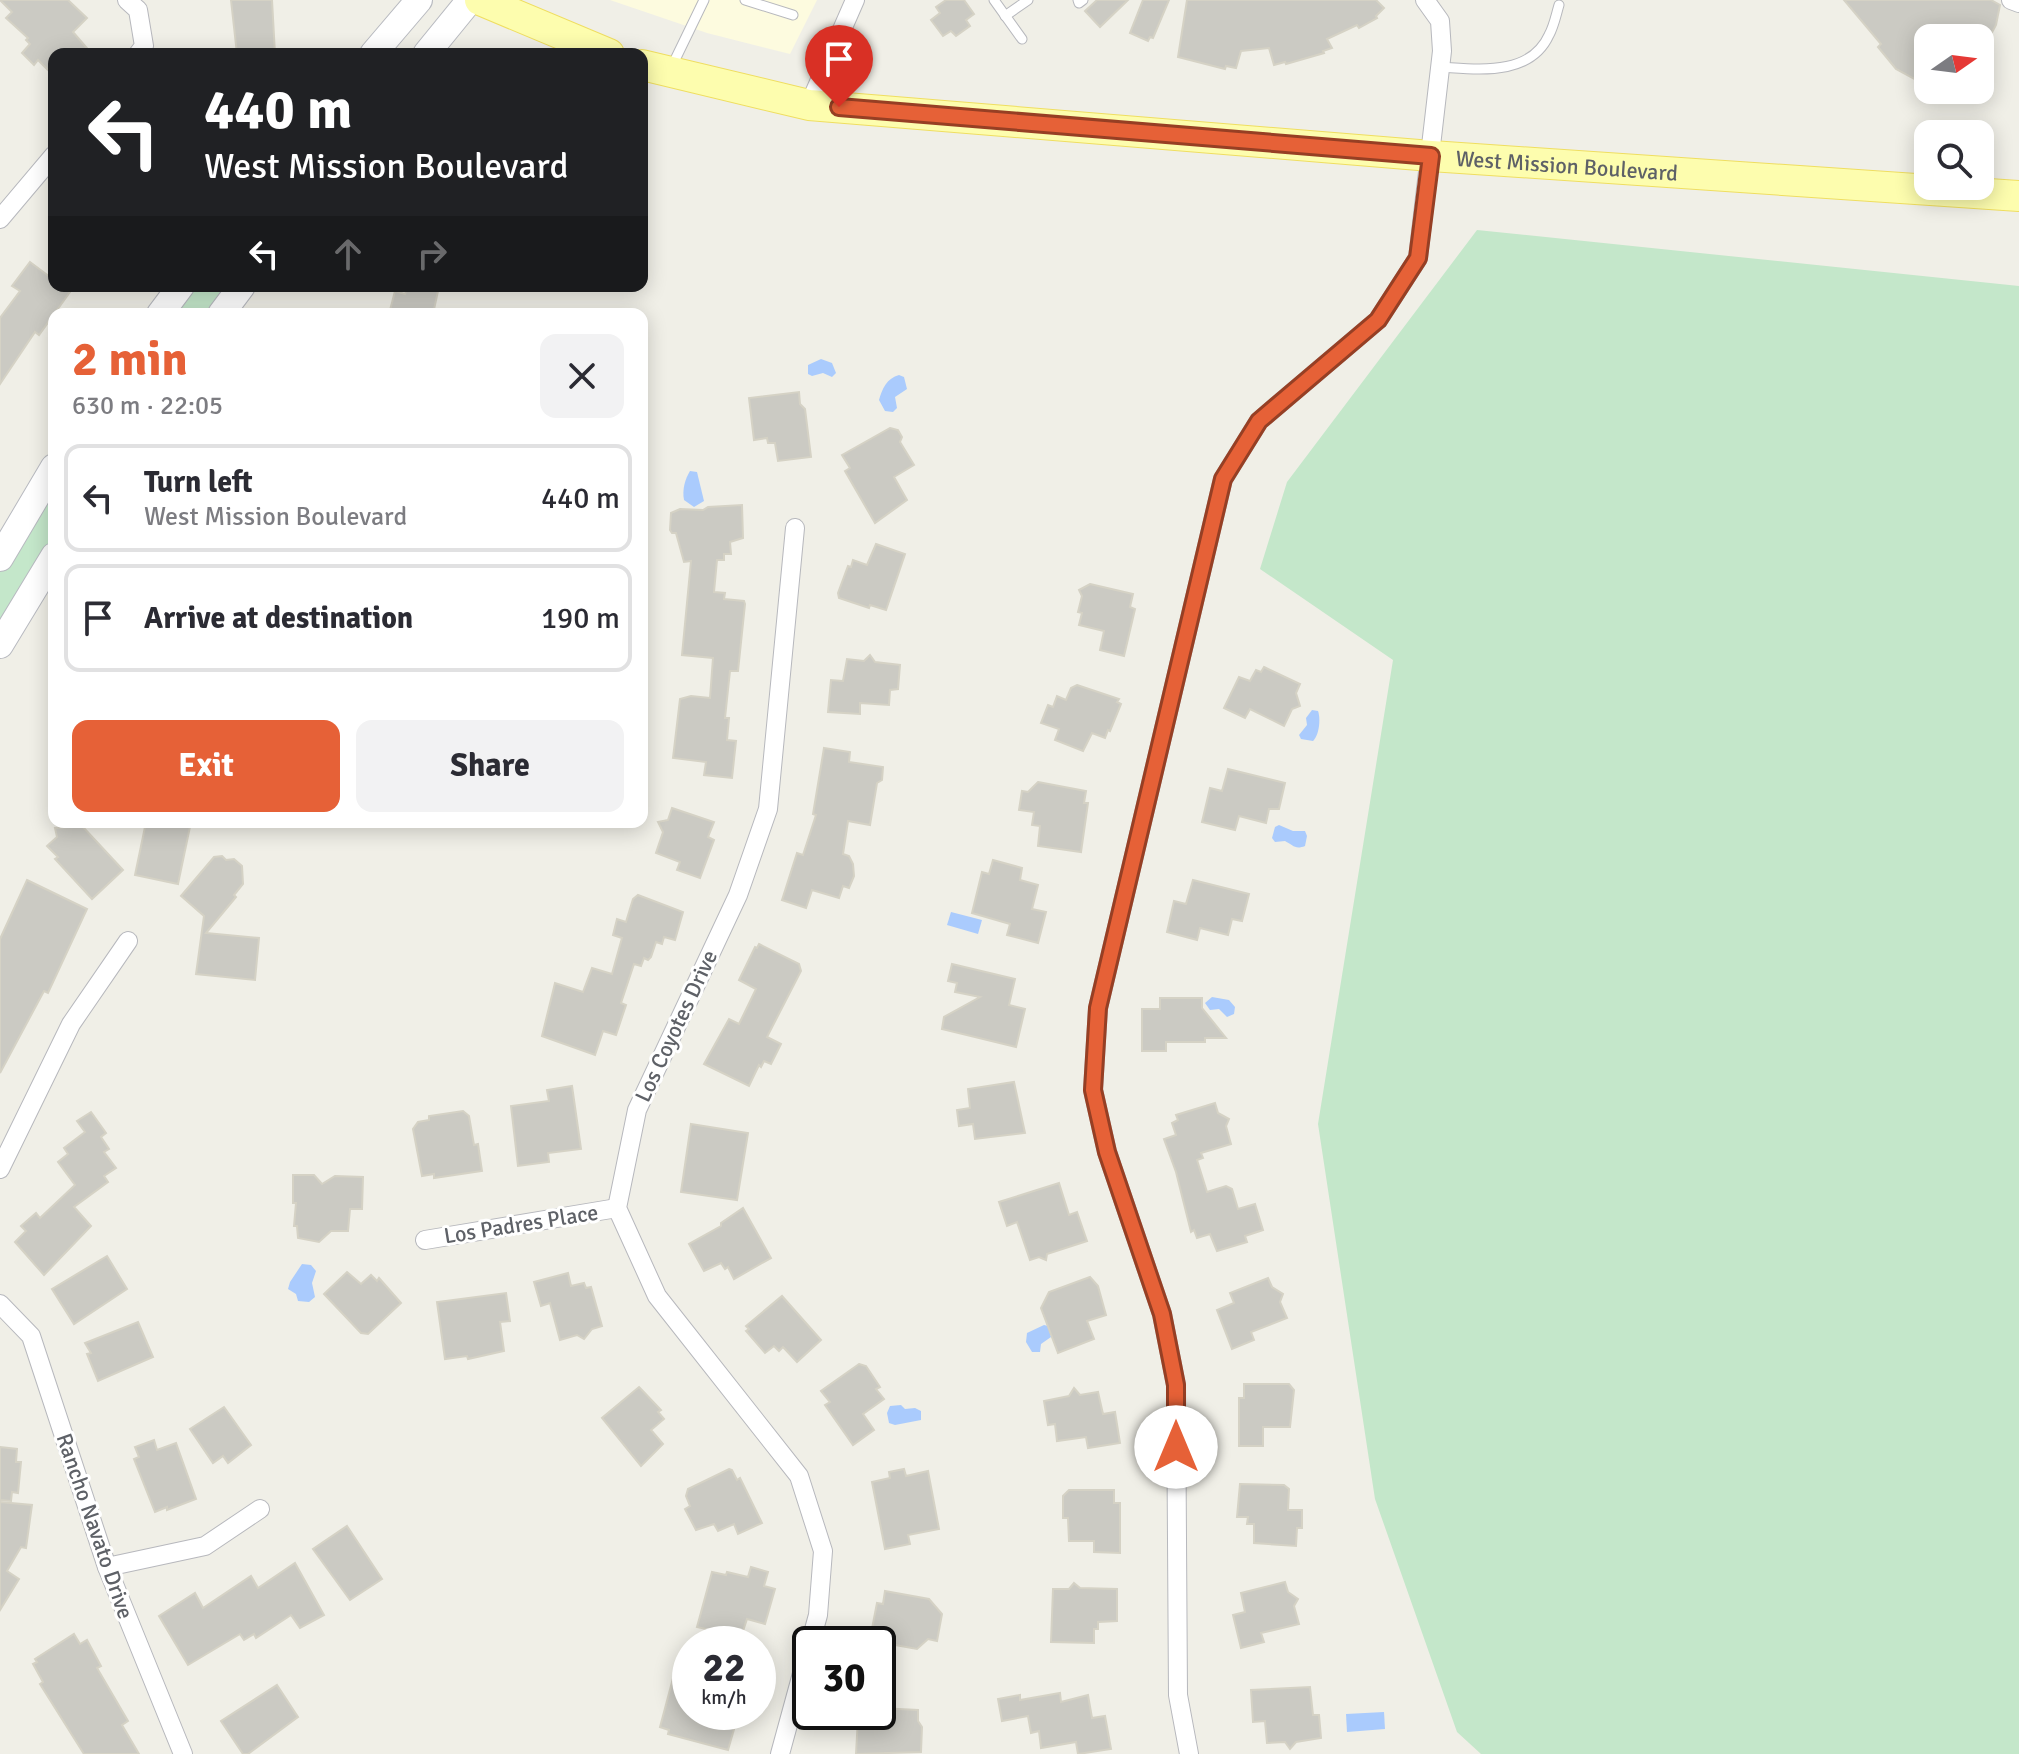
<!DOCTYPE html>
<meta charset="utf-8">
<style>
:root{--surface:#fff;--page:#f2f2f3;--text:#2b2b33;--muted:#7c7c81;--line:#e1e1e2;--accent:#e66137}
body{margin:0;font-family:Signika,sans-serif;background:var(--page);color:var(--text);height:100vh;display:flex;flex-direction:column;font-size:30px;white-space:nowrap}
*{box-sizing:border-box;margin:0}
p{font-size:26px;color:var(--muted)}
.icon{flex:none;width:44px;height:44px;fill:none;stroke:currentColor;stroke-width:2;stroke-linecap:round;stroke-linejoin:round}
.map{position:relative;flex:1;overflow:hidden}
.side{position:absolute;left:48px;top:308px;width:600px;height:520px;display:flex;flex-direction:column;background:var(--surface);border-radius:16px;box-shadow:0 4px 20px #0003}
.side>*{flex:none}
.guide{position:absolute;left:48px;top:48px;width:600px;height:244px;border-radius:16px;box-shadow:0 4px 20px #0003;background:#202124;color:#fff;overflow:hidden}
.needle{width:52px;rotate:76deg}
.controls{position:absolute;left:1914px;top:24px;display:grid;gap:16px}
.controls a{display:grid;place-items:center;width:80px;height:80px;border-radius:16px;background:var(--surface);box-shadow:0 4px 20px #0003;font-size:40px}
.speed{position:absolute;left:672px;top:1626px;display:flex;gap:16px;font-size:40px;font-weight:700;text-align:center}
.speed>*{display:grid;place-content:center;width:104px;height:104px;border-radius:50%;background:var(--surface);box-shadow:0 4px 20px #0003;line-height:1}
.speed small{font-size:20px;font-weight:400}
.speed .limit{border:4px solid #111;border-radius:12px;background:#fff;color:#111}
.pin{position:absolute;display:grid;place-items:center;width:68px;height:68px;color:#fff;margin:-82px -34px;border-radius:50% 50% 50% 0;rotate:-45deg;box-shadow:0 0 8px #0007}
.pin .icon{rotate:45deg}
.me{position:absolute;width:88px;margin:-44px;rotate:0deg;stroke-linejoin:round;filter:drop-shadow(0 0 6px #0008)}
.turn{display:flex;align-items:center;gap:28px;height:168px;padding:0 24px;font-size:36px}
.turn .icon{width:104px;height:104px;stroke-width:2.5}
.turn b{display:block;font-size:56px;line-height:68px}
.lanes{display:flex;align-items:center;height:76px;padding:0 24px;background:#0003;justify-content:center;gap:40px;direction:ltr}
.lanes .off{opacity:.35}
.round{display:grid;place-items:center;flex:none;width:84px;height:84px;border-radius:16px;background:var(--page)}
.head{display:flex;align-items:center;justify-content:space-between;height:136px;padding:0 24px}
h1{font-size:48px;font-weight:800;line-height:60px;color:var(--accent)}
.cta{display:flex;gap:16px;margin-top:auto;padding:16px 24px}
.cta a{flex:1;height:92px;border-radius:16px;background:var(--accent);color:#fff;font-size:32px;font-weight:800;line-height:92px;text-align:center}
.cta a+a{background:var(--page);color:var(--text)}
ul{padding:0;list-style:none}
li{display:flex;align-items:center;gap:24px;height:108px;margin:0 16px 12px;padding:0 8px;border:4px solid var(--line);border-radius:16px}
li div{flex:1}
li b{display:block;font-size:30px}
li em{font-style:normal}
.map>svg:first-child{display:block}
.commercial{fill:#fdfbdf}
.green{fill:#c4e7ca}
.water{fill:#aacbfd}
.building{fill:#cbcac3;stroke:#d5d2c5;stroke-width:2}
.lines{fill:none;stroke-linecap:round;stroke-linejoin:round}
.service-casing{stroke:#b7b8bd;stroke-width:11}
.minor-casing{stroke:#b7b8bd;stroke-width:20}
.secondary-casing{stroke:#b8bac0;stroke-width:28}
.primary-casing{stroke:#efde61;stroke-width:32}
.service{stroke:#fff;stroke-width:9}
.minor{stroke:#fff;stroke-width:18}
.secondary{stroke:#fff;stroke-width:26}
.primary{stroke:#fdfdae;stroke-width:30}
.route-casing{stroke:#963f24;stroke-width:20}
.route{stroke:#e66137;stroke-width:14}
.labels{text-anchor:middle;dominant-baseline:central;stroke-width:6;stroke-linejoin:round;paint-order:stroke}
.street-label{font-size:22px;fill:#5e6167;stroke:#fff}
</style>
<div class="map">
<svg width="2019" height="1754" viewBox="0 0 2019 1754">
<rect width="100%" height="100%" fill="#f0efe7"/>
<polygon class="commercial" points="610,0 817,0 790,54 707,33"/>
<g class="green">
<polygon points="1477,230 2019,286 2019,1754 1481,1754 1457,1732 1375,1499 1318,1124 1393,660 1260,569 1287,482"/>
<polygon points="187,286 234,286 213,314 167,314"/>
<polygon points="54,490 54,547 0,643 0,567"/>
</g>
<g class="water">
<polygon points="821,359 832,363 836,373 832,377 823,373 812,376 808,374 808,365"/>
<path d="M899,375L904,377L907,389L895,397L897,408L893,412L885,411L879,400C882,389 887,378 899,375Z"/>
<path d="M690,471L697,472L704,501L694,507L684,500C682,490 685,479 690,471Z"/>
<path d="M1312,710L1318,711C1321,719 1319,736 1313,741L1301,739L1299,735L1307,725L1306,718Z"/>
<path d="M1279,825L1293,831H1305L1307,836L1305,846C1295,850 1293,845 1285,841L1275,842L1272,838L1275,827Z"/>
<polygon points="951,912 982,920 978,934 947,925"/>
<polygon points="1212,997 1229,1000 1235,1007 1234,1014 1227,1017 1219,1009 1210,1010 1205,1003"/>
<polygon points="302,1264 311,1265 316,1271 312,1283 315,1297 309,1302 298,1301 296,1294 288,1289 290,1282"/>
<polygon points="1044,1325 1048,1326 1051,1337 1041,1344 1040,1352 1032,1352 1026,1342 1027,1333"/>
<polygon points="901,1405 905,1409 915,1408 921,1411 921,1420 895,1425 889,1423 887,1413 890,1406"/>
<polygon points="1384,1712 1385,1729 1347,1732 1346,1714"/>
</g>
<g class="building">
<polygon points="0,0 68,0 87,18 73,32 92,54 54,54 54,76 38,60 34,65 22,53 30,44 26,40 28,38 6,18 12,12"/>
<polygon points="231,0 272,0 275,54 237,54"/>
<polygon points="946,0 964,0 974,14 966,20 970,26 956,36 951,31 943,36 931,20 940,13 936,7"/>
<polygon points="1097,0 1128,0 1100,27 1085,11"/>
<polygon points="1143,0 1169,0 1153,38 1150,37 1148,41 1130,33"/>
<polygon points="1187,0 1376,0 1384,8 1376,16 1377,18 1359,28 1357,25 1327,39 1332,48 1323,51 1324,53 1286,64 1285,62 1274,65 1269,48 1241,51 1236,68 1226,66 1225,69 1178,57"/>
<polygon points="1844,0 1991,0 2000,5 1996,25 1989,38 1928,38 1928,80 1921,76 1918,81 1896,69 1878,47 1881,44"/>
<polygon points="30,262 54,280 54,286 62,286 70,292 39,335 35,332 0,384 0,318 20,291 12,286"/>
<polygon points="408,286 438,291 433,314 389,314 395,291 405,294"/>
<polygon points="799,392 800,404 805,409 811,457 778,461 775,443 768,443 767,438 754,440 749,398"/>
<polygon points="890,428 898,430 902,437 900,442 914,465 894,477 907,500 875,523 845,471 850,468 842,455"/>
<polygon points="742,505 743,538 730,542 731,554 724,554 724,560 717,560 714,592 725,593 724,599 744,601 745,604 738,671 730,671 725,718 729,718 727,740 736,741 732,778 704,775 706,762 673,758 680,699 691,696 710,698 713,658 682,655 691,561 684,562 676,533 672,533 670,530 671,513 680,509 703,510 708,507"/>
<polygon points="876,544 905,554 886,610 870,605 869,608 839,598 838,593 848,566 851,567 853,560 867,565"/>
<polygon points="1090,584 1133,594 1130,607 1135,609 1124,656 1100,650 1104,631 1079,625 1082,613 1078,612 1082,596 1079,590"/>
<polygon points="870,655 875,662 900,665 898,689 890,690 889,705 860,703 860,714 828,712 831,680 843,681 847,659 864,661"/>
<polygon points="1264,667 1300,684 1296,693 1300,706 1292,709 1284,726 1250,709 1245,718 1224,708 1239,677 1250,681 1256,670 1261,672"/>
<polygon points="1077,685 1119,699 1117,702 1121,704 1110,731 1108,730 1105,738 1092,733 1083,751 1055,740 1059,729 1041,723 1048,705 1053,707 1057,696 1066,700 1071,688"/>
<polygon points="824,748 850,752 849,762 883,767 882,780 877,783 870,825 848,821 843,854 849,856 853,864 854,876 849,888 843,886 839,898 812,890 806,908 782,900 797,853 803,855 816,815 813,814"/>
<polygon points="1228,769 1285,783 1279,809 1269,809 1266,823 1239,816 1235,830 1202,822 1210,788 1222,791"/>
<polygon points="1038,782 1086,791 1084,803 1088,803 1081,852 1038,846 1040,826 1032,825 1034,812 1019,810 1022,791 1028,792"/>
<polygon points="672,808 714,822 708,837 714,840 700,878 677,870 680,862 656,853 663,832 658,822 668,820"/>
<polygon points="74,822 84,828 123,870 92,899 55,859 58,857 47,846 57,837 55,828 68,827"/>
<polygon points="146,822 191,822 178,884 135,875"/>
<polygon points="222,856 226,860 234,859 242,866 243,884 234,895 236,897 206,933 259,938 255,980 196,974 204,916 181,896 214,857"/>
<polygon points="993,860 1022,868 1020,880 1038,885 1032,909 1046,912 1038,943 1007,935 1010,924 972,913 982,872 989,874"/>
<polygon points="27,880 87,909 48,993 44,991 0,1073 0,939"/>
<polygon points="1193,880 1249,894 1242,921 1232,919 1228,935 1200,928 1197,940 1167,932 1174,901 1186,904"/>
<polygon points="638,895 683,912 675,940 664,937 662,944 656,942 651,957 648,960 644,958 641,966 634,964 621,1003 626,1005 616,1035 603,1031 595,1055 542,1036 555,983 583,992 592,968 612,974 622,938 613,935 617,919 626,922 633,899"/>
<polygon points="759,944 799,964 801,971 767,1037 781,1044 771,1064 764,1061 761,1067 759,1065 749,1086 704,1064 729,1019 739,1024 756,989 739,980 755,947 757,948"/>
<polygon points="952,964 1015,979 1009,1005 1025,1009 1016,1047 942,1029 944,1017 980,997 955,992 957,983 948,981"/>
<polygon points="1160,998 1202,998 1202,1008 1226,1038 1205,1038 1205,1042 1166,1042 1166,1051 1142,1051 1142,1009 1160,1009"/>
<polygon points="1014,1082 1025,1133 975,1139 973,1124 959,1126 957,1110 970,1108 968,1089"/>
<polygon points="572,1086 581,1149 548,1153 549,1162 518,1166 511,1106 549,1101 547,1090"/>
<polygon points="1215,1103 1218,1113 1229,1119 1226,1126 1231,1144 1201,1153 1203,1158 1197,1160 1207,1192 1226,1186 1232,1189 1238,1209 1255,1204 1263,1230 1245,1236 1247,1242 1217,1251 1210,1234 1197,1238 1194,1230 1191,1232 1176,1172 1164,1139 1176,1135 1172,1123 1178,1120 1176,1115"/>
<polygon points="463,1111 469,1116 474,1145 478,1144 482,1171 434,1178 434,1174 422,1176 413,1129 418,1122 429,1120 429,1116"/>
<polygon points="91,1112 106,1133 101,1137 109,1149 104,1152 116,1168 104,1176 108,1182 74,1207 91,1226 44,1275 15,1242 26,1231 21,1226 36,1213 40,1218 75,1185 58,1162 68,1154 64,1148 85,1132 77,1121"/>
<polygon points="691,1124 748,1133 737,1200 681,1192"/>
<polygon points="293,1175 314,1175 322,1184 335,1176 363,1177 362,1209 350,1209 348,1231 331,1231 319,1242 298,1238 297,1226 294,1226 296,1203 293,1203"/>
<polygon points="1059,1183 1069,1215 1077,1212 1087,1241 1047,1254 1046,1260 1039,1257 1030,1260 1017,1222 1007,1226 999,1202"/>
<polygon points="743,1208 771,1258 734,1279 728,1267 725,1269 721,1263 704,1271 689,1244 721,1226 721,1223"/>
<polygon points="107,1256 127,1289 74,1324 52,1289"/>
<polygon points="347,1272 361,1284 371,1275 377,1281 379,1278 401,1303 368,1334 361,1333 324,1294"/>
<polygon points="568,1273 571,1286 584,1283 586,1288 591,1287 602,1326 592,1329 584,1339 577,1335 560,1340 550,1303 541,1306 534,1282"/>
<polygon points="1090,1277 1098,1286 1106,1315 1087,1321 1094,1339 1058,1353 1041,1308 1049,1292"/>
<polygon points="1268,1278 1272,1287 1283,1294 1280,1302 1287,1318 1251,1332 1254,1340 1232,1349 1217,1310 1234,1303 1230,1293"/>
<polygon points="506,1293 510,1321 500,1322 504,1351 468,1359 467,1356 445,1359 437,1302"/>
<polygon points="782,1296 821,1340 797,1362 783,1347 779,1351 774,1346 765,1353 746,1331 749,1329 746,1326"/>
<polygon points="138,1322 153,1357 98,1381 87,1354 91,1353 85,1343"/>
<polygon points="859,1364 866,1366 880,1387 876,1389 884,1399 863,1414 874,1430 853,1445 825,1405 830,1402 821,1391"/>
<polygon points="1244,1384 1289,1384 1294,1390 1290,1427 1263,1427 1263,1446 1239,1446 1239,1398 1244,1398"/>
<polygon points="639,1387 661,1410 658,1412 664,1419 651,1430 663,1444 641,1466 602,1418"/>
<polygon points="1074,1388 1080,1395 1098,1392 1103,1414 1115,1412 1120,1443 1088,1448 1086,1437 1057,1441 1055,1424 1048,1425 1044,1401 1069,1396"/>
<polygon points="224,1407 251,1445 228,1463 223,1456 213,1463 190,1429"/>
<polygon points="154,1440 157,1450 176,1443 196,1499 167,1510 167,1507 155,1512 134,1459 139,1457 135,1447"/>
<polygon points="0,1447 17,1449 16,1462 21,1462 18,1493 12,1492 11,1501 0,1500"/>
<polygon points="729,1469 732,1470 737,1480 740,1478 762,1523 738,1534 734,1524 718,1531 714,1524 696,1530 685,1509 690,1506 686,1496 688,1489"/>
<polygon points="904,1469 906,1476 928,1471 939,1529 908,1535 910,1544 885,1549 872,1482 890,1478 889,1472"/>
<polygon points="1240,1484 1284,1485 1289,1489 1288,1510 1302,1510 1302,1528 1297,1528 1296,1546 1254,1543 1254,1524 1247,1524 1248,1517 1237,1517"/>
<polygon points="1069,1490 1114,1490 1114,1503 1120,1503 1120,1553 1094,1552 1094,1541 1069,1541 1068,1518 1063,1518 1063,1496"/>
<polygon points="0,1502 32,1505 26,1548 21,1547 7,1571 19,1579 0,1610"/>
<polygon points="347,1526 382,1579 350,1600 313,1549"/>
<polygon points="295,1563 324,1615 300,1628 291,1615 256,1638 254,1634 244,1640 240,1634 188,1665 159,1616 195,1593 203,1608 251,1576 258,1588"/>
<polygon points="751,1567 768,1572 764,1586 775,1589 765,1624 747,1619 741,1637 697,1627 712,1572 726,1575 727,1572 748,1577"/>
<polygon points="1285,1582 1288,1592 1298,1599 1294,1606 1299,1624 1261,1633 1264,1642 1241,1648 1233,1615 1245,1612 1241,1593"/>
<polygon points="1074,1583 1080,1588 1117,1589 1117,1621 1098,1622 1098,1629 1094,1629 1094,1643 1051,1642 1053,1589 1069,1589"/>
<polygon points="885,1591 929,1599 942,1614 937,1641 928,1639 917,1649 895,1645 893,1656 878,1653 878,1644 869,1644 877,1603 883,1604"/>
<polygon points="74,1634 80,1644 87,1640 101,1666 97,1668 128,1721 122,1725 139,1754 84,1754 40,1684 43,1682 33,1664 37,1662 35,1659"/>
<polygon points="676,1667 690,1670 690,1712 739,1712 728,1750 668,1734 669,1730 660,1727"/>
<polygon points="277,1685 298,1717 248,1754 243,1754 221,1721"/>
<polygon points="1310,1687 1313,1715 1319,1715 1321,1738 1296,1742 1290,1749 1285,1742 1267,1743 1265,1721 1253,1722 1251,1690"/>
<polygon points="1060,1693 1061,1702 1088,1695 1092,1718 1105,1716 1111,1749 1078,1754 1076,1742 1041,1748 1039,1731 1031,1733 1028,1716 1002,1721 998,1699 1020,1695 1020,1700"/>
<polygon points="878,1708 918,1710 918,1721 922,1727 921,1752 856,1754 858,1718 875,1719"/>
</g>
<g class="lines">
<g class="service-casing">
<g id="service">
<polyline points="745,0 793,15"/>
<polyline points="994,0 1022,39"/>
<polyline points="1078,0 1079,3 1083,0"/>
<polyline points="1005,16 1028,0"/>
<polyline points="672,66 704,0"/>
<path d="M1440,67C1477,69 1530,77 1549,35C1554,26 1556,15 1559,5"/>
</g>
</g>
<g class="minor-casing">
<g id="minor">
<polyline points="127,0 138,10 144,46 138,54"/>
<polyline points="2011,0 2019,3"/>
<polyline points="809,105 855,0"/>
<polyline points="0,219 54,155"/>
<polyline points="0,1169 71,1024 128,941"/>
<polyline points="425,1240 617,1208"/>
<polyline points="0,1304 31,1336 107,1567 183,1754"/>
<polyline points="107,1567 205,1546 260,1509"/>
<polyline points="780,1754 818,1615 823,1551 799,1476 657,1296 617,1208 637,1110 738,895 768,809 795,528"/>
<polyline points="1189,1754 1178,1695 1176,1385 1162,1314 1107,1152 1093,1090 1098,1008 1223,479 1259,421 1378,320 1418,258 1442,51 1440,21 1425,0"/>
</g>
</g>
<g class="secondary-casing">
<g id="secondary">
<polyline points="373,54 419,0"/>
<polyline points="426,54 470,0"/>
<polyline points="160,314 181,286"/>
<polyline points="221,314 242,286"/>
<polyline points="0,558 54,467"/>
<polyline points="0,645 54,556"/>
</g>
</g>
<g class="primary-casing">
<g id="primary">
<polyline points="480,0 609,54"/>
<path id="s1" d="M642,65L809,105L1431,156L2019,196"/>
</g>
</g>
<use href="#service" class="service"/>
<use href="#minor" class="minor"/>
<use href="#secondary" class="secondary"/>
<use href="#primary" class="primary"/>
</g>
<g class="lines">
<g class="route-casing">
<polyline id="route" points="839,107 1431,156 1418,258 1378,320 1259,421 1223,479 1098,1008 1093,1090 1107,1152 1162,1314 1176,1385 1176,1447"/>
</g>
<use href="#route" class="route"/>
</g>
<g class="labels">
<g class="street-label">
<text stroke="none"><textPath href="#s1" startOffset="932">West Mission Boulevard</textPath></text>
<text transform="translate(676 1026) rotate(-65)">Los Coyotes Drive</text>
<text transform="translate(521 1224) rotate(-9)">Los Padres Place</text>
<text transform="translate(95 1526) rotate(71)">Rancho Navato Drive</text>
</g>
</g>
</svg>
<div class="controls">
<a><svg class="needle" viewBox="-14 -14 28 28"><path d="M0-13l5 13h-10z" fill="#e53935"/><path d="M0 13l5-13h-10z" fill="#7c7c81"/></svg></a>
<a><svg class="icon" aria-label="search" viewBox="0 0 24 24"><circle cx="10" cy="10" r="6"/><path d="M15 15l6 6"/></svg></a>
</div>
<div class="speed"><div>22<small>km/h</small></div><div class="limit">30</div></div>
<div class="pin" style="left:839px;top:107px;background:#d93025"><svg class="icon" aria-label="arrive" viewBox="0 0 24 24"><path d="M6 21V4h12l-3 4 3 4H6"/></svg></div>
<svg class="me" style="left:1176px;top:1447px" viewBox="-20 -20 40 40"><circle r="19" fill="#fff"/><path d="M0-13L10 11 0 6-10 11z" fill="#e66137"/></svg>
<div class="guide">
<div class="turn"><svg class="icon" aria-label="left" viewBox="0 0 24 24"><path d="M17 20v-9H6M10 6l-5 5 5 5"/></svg><div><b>440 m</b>West Mission Boulevard</div></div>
<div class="lanes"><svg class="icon" aria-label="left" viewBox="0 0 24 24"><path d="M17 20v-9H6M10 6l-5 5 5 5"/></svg><svg class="icon off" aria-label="ahead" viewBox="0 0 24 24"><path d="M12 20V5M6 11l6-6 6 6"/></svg><svg class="icon off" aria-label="right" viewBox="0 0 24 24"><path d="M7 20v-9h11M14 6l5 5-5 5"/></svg></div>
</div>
<section class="side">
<div class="head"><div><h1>2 min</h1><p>630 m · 22:05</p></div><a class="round"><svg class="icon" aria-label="close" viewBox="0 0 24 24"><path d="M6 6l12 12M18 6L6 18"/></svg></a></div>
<ul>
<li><svg class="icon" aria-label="left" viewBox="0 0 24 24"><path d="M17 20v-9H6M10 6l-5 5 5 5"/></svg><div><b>Turn left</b><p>West Mission Boulevard</p></div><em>440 m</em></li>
<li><svg class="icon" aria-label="arrive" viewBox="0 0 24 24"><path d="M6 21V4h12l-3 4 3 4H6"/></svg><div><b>Arrive at destination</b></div><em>190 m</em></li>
</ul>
<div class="cta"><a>Exit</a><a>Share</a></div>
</section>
</div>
